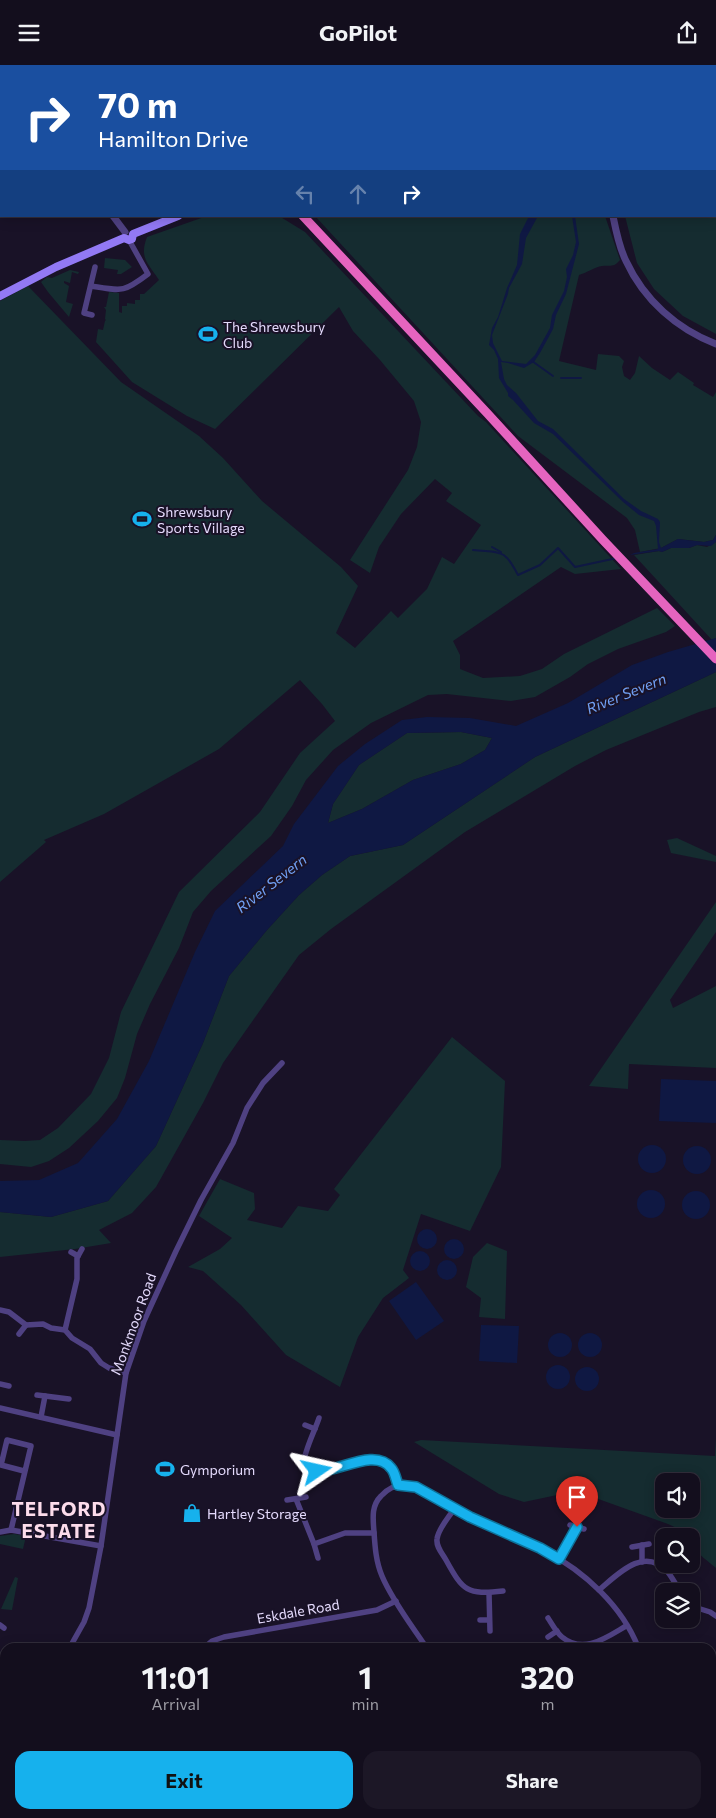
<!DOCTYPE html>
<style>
:root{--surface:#130e1d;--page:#1c1726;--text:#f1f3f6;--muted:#9d9ca4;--line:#322e3b;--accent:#16b1ed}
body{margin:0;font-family:Commissioner,sans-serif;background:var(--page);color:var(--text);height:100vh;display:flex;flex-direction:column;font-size:19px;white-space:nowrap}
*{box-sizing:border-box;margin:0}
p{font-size:16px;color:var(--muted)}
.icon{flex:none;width:28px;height:28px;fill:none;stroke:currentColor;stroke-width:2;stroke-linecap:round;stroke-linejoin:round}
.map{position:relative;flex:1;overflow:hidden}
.sheet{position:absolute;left:0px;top:1578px;width:716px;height:176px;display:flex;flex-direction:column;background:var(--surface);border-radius:15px 15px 0 0;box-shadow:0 2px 12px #0003,0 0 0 1px var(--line)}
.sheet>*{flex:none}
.guide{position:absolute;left:0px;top:0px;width:716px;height:152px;box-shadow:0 2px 12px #0003,0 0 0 1px var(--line);background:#1a4fa0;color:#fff;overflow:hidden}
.buttons{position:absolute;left:655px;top:1408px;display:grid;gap:10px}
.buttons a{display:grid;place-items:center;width:45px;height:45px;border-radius:10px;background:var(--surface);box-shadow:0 2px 12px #0003,0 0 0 1px var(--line);font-size:25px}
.pin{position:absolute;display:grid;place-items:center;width:42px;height:42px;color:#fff;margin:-51px -21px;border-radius:50% 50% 50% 0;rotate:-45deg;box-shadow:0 0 5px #0007}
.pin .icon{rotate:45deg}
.me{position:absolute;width:55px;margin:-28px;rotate:79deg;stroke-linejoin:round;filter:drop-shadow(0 0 4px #0008)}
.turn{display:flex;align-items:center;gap:18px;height:105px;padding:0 15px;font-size:22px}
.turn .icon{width:65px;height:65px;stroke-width:2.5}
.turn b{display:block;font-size:35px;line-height:42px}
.lanes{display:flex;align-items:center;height:48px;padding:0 15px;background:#0003;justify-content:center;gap:25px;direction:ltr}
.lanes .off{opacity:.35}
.eta{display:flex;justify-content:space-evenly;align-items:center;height:85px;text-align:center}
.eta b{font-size:30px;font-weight:700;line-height:35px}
.action{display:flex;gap:10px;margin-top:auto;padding:10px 15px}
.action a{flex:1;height:58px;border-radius:15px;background:var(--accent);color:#111;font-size:20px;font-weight:700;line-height:58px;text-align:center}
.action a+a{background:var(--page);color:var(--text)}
header{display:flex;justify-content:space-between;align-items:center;height:65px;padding:0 15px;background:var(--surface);font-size:22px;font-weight:700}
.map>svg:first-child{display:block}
.green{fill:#152c30;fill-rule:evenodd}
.water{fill:#0f1843;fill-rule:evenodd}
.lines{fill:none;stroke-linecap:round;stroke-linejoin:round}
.stream{stroke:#0f1843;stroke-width:2}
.minor{stroke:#4f4182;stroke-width:5.5}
.tertiary{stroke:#4f4182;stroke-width:7}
.secondary{stroke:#9279f4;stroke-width:8}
.trunk{stroke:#e564bf;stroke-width:9}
.route-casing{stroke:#0e739a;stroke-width:12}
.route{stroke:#16b1ed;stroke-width:9}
.labels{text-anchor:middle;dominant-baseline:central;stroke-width:4;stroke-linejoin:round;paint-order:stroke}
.poi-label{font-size:14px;fill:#e4dafc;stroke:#191227;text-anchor:start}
.street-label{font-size:14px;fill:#e4dafc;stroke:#191227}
.water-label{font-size:15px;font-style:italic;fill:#71a0f4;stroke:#191227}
.district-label{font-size:19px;font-weight:bold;letter-spacing:1px;fill:#fcdceb;stroke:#191227}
</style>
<header><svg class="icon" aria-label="menu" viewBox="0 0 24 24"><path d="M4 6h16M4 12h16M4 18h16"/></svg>GoPilot<svg class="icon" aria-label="share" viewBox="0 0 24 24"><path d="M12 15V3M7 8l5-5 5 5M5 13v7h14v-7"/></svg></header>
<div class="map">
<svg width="716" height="1753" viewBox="0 0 716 1753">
<rect width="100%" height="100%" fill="#191227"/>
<g class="green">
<polygon points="533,0 716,0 715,85 715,1"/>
<polygon points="716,102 716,269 683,251 654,224 637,198 625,151 715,151"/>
<path d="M207,151H279L305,167L478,351L486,357L621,504L575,509L561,502L453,576L460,590V604L483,613L520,611L542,604L564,589L657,543L675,561L666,567L618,584L588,599L570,612L535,632L511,636L447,629L428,630L371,658L333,685L306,715L292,741L271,771L211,826L193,847L179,883L150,939L137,969L125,1013L117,1033L98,1056L69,1083L49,1096L31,1102L0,1099V1075L25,1076L40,1075L58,1063L91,1029L109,993L121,947L179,827L260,747L300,688L335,656L322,639L300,615L219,684L104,749L44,775L46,777L0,817V236L28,221L121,317L199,371L223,393L262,436L341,502L358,521L336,568L355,583L391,546L398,553L427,524L442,492L454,499L481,460L446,436L452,428L435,414L401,449L379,482L370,508L350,495L408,405L417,382L421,357L414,336L380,295L353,266L339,242L215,364L187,351L132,317L96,277L98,264L103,265L105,256L106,255L105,254L106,245L104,242H106L109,227L119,228V247L122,248V241H127V238L135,239V235H140V229H144L159,215C148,198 139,193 147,172Z"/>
<path d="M315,151H605L620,195C613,203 611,200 602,201C595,202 586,208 579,210L559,296L596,305L598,289L619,291L624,296L622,302L624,311L630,315L635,308L639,291L652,303L670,315L678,307L694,318L693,320L713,332L716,327V470L713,475L704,477L678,474L661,483L640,487L635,465L627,453L518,371Z"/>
<polygon points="105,193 125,195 132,202 121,209 117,209 118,205 104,203"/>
<polygon points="70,205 79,207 78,209 72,207 70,218 64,216 64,218 69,221 66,237 73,239 69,252 48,227 41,217 47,212 52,213"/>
<polygon points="716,477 716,573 712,575 634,490 659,486 662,487 671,483 689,483 697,480 707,482"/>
<polygon points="716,607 716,642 699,647 606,685 575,701 465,767 331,864 299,890 223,998 203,1038 156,1122 132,1148 99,1165 111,1178 75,1184 0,1192 0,1147 51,1152 108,1136 156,1081 203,978 229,911 267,865 299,830 322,810 350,791 403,780 535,692"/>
<polygon points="461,667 492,673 485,685 461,699 413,715 362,744 328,758 333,739 359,700 407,668"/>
<polygon points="677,773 716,791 716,797 671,788 667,775"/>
<polygon points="716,837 716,867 670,935 673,943 716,921 716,1003 629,999 628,1024 589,1021"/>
<polygon points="452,972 505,1016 501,1102 470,1166 421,1149 403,1205 409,1213 383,1233 358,1272 340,1322 286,1290 241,1240 203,1206 188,1202 220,1184 232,1173 199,1151 220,1114 254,1128 255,1144 247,1155 282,1163 298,1141 328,1146 340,1130 334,1124"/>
<polygon points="487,1178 507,1186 505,1254 479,1252 481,1233 466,1222 473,1192"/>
<path d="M716,1373V1503C706,1494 691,1486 691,1471H685L679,1464L668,1459L576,1426L524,1437L499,1429L414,1377L421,1375L715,1391ZM691,1416V1444H664V1416Z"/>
<polygon points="14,1469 26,1471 23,1484 0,1479 0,1471"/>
<polygon points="15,1512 18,1513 12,1545 1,1544"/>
</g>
<g class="water">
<polygon points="529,151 538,151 526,173 522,199 509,223 508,229 492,270 493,278 502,296 526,299 535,290 550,263 552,250 564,226 567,212 566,204 573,190 576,177 572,151 575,151 579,179 566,229 556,250 553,264 540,288 534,297 524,303 508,298 501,297 504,314 507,320 516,328 538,356 553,364 624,434 641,446 658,454 660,457 659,477 661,483 678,474 704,477 713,475 716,470 716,477 711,481 697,480 689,483 671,483 662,487 659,486 630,490 634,488 658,484 656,461 654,456 639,450 623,437 553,369 534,358 513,335 508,331 508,328 499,313 498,294 494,285 489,280 492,263 498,252 507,223 517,200 520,169"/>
<path d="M716,573V607L535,692L403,780L350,791L322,810L299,830L267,865L229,911L203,978L156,1081L108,1136L51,1152L0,1147V1116L39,1115L78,1098L117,1054L149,996L195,887L215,846L283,781L294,759L338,701L365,679L402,655L427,652L470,653L516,661L568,638L632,600L668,587ZM461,667L492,673L485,685L461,699L413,715L362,744L328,758L333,739L359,700L407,668Z"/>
<polygon points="661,1014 716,1016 716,1058 659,1056"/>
<circle cx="652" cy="1094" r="14"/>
<circle cx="697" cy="1095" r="14"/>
<circle cx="651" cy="1139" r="14"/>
<circle cx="696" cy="1140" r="14"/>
<circle cx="427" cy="1174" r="10"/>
<circle cx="454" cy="1184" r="10"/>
<circle cx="420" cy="1196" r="10"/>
<circle cx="447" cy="1205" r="10"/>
<polygon points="416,1217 444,1256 416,1275 389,1236"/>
<polygon points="481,1260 519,1261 517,1298 479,1296"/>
<circle cx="560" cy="1280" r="12"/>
<circle cx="590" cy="1280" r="12"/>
<circle cx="558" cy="1312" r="12"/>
<circle cx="587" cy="1314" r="12"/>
</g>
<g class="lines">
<g class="stream">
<polyline points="532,296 553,311"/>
<polyline points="561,313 581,313"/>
<polyline points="492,482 501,487"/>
<path d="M473,485C501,488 504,483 518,510L540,500L558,483L575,502L617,493"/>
</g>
<g class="minor">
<polyline points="127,0 128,1"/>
<polyline points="75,1 76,0"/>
<polyline points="0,14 1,15"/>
<polyline points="0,57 1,55"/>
<path d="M91,221C122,226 123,228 148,209L129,175"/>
<polyline points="92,250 84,248 95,202"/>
<polyline points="71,1187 78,1191"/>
<polyline points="0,1245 9,1247 26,1260 43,1259 51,1263 65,1265 72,1273 90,1284 101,1298 109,1303 126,1308"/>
<polyline points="65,1265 77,1214 77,1193 82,1184"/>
<polyline points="19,1269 26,1260"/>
<polyline points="0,1319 9,1321"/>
<polyline points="37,1330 69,1334"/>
<polyline points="0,1343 117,1370"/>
<polyline points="41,1352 45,1331"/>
<path d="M319,1353C316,1363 303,1389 304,1398C306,1408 324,1407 332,1405C349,1401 371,1386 388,1400C394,1404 396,1414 398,1420"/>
<polyline points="305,1360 315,1364"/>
<polyline points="296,1434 314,1479 345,1468 374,1468"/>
<polyline points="287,1435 306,1432"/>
<path d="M454,1444C449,1452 438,1464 437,1474C436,1482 442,1488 446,1495C463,1526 467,1530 503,1526"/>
<polyline points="570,1460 584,1464"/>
<polyline points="11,1465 31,1381 7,1375 1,1400 24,1406"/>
<polyline points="0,1467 11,1465 101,1481"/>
<polyline points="314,1479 318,1493"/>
<polyline points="642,1480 642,1497"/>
<polyline points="632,1482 649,1479"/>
<polyline points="559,1494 577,1462"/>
<path d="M599,1525C617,1510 643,1481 667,1506C672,1512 676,1520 680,1526"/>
<polyline points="489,1528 490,1566"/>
<polyline points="691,1541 710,1547 716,1551"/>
<path d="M548,1553C552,1559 556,1567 562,1572C584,1590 607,1572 626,1561"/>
<polyline points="480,1555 489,1555"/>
<polyline points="0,1560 4,1563"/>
<polyline points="548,1572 557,1566"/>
<polyline points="70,1582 84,1557 89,1543 101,1481 126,1308 144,1256 176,1186 201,1135 233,1078 247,1043 263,1018 282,998"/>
<polyline points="205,1582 212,1576 224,1572 377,1545 396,1536"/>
<path d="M426,1582C412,1561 392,1535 382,1511C376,1497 375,1482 374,1467C373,1454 371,1441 381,1431C389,1422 400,1418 412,1421C421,1423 430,1430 439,1435C452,1443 465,1450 479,1457C500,1467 524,1474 545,1486C584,1506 622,1541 638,1582"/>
<polyline points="711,1606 716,1607"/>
<polyline points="0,1636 5,1640"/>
<polyline points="464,1749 465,1753"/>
<polyline points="532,1753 533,1749"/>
<polyline points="601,1753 603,1749"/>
<polyline points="668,1753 669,1749"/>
</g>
<g class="tertiary">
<polyline points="0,86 1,86"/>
<polyline points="113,151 125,167"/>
<path d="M613,151C616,166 619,182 626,196C644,235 677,264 716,279"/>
<polyline points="0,1696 5,1694"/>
<polyline points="0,1727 5,1729"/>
<polyline points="0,1736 5,1733"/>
</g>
<g class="secondary">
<polyline points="715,90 716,89"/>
<polyline points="0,231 56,202 124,173 129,175 132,174 133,169 178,151"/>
</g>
<g class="trunk">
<polyline points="171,0 172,1"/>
<polyline points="303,151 487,348 603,475 716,594"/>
</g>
</g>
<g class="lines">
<g class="route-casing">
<path id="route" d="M317,1406C337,1408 375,1382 391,1403C395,1407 396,1415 398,1420L416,1422L470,1452L540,1483L559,1494L577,1462"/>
</g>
<use href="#route" class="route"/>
</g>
<defs>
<g id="stadium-bare" transform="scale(1.5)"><path d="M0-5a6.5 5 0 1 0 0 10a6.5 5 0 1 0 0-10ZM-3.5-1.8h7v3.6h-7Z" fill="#16b1ed" stroke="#191227" stroke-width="2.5" paint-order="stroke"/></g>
<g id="shop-bare" transform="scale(1.5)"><path d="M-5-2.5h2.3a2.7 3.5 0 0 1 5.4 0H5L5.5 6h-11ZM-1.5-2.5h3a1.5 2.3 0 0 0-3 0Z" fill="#16b1ed" stroke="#191227" stroke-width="2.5" paint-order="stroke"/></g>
</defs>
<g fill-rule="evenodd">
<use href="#stadium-bare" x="208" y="269"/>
<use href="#stadium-bare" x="142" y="454"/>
<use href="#stadium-bare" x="165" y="1404"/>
<use href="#shop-bare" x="192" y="1448"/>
</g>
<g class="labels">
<g class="poi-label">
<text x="223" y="261">The Shrewsbury<tspan x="223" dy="16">Club</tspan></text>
<text x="157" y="446">Shrewsbury<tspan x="157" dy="16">Sports Village</tspan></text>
<text x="180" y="1404">Gymporium</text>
<text x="207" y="1448">Hartley Storage</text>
</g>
<g class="street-label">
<text transform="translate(133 1259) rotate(-70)">Monkmoor Road</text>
<text transform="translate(298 1546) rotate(-10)">Eskdale Road</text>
</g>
<g class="water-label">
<text transform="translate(626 628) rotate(-22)">River Severn</text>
<text transform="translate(271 818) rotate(-38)">River Severn</text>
</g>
<g class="district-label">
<text x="59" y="1443">TELFORD<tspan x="59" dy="22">ESTATE</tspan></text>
</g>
</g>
</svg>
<div class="buttons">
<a><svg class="icon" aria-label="sound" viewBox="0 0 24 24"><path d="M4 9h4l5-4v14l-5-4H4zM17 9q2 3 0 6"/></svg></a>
<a><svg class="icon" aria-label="search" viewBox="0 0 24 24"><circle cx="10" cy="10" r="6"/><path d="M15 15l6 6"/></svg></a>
<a><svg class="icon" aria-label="layers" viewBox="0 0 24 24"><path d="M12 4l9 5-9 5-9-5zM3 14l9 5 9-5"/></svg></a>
</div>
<div class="pin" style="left:577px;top:1462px;background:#d93025"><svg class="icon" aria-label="arrive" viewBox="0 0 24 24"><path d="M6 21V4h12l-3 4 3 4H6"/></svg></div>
<svg class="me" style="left:317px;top:1406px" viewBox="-20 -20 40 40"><path d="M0-17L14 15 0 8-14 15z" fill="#16b1ed" stroke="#fff" stroke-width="4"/></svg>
<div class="guide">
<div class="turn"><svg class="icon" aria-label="right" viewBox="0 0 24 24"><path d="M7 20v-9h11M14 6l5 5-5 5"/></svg><div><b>70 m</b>Hamilton Drive</div></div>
<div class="lanes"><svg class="icon off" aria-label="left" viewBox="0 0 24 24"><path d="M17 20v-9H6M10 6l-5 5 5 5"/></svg><svg class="icon off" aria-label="ahead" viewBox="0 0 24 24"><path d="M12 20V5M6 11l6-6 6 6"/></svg><svg class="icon" aria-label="right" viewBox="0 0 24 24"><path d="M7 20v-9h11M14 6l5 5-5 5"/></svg></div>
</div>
<section class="sheet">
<div class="eta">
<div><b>11:01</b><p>Arrival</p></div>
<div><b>1</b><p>min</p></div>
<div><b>320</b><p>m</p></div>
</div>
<div class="action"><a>Exit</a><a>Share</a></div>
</section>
</div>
